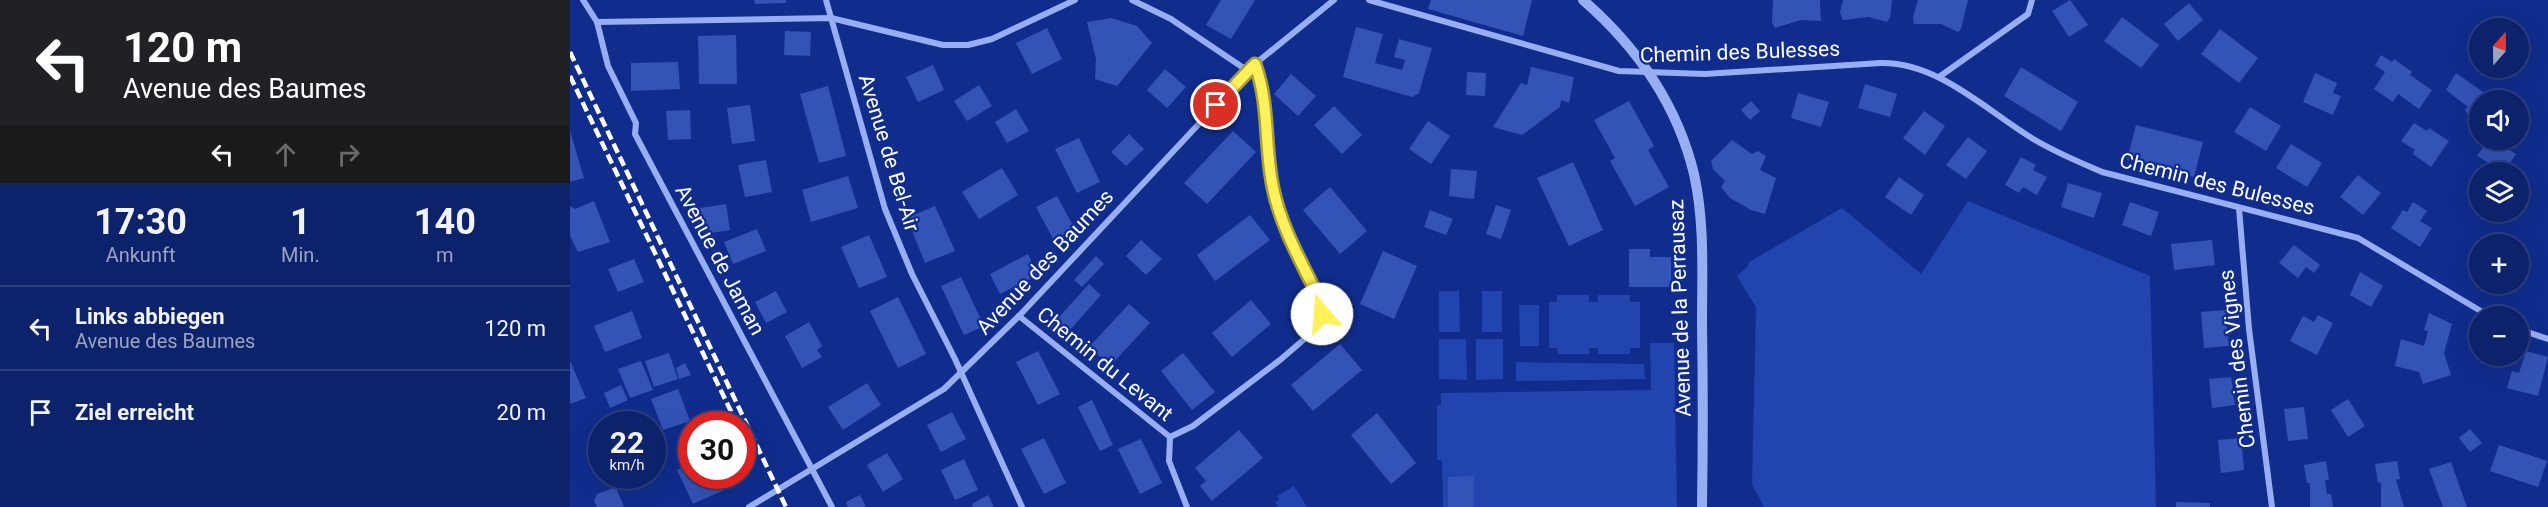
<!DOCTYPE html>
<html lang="de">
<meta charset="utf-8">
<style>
:root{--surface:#0c226a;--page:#1a2f72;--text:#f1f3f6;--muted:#9aa4c1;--line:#2c3f7e}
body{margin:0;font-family:Roboto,sans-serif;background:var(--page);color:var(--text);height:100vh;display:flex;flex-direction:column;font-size:22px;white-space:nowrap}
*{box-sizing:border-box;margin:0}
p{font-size:20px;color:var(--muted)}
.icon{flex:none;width:33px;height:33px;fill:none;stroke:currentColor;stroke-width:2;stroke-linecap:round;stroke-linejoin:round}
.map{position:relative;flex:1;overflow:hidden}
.side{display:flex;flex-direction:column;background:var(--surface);width:570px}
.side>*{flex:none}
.banner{background:#202124;color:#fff;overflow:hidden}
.needle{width:39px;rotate:20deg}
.controls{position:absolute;left:1899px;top:18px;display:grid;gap:12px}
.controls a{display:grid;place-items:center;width:60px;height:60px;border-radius:50%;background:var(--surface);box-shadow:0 6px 24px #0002,0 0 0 2px var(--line);font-size:30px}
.speed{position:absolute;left:18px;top:411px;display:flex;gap:12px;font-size:30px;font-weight:700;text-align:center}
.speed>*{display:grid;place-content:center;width:78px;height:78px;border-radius:50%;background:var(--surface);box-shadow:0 6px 24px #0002,0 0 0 2px var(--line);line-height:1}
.speed small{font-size:15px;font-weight:400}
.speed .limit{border:9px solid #d22;background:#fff;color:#111}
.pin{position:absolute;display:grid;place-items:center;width:51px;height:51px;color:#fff;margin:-26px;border:3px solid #fff;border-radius:50%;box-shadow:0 2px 6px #0007}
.me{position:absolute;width:66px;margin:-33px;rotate:342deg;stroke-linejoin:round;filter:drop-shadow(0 0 4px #0008)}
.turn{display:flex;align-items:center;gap:21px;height:126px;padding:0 24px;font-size:27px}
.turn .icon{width:78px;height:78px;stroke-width:2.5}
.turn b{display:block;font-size:42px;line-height:51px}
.lanes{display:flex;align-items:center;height:57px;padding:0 24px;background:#0003;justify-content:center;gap:30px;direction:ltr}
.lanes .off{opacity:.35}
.eta{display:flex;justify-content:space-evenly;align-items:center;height:102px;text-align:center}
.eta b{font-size:36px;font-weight:700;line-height:42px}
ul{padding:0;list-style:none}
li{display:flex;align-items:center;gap:18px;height:84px;padding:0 24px;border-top:2px solid var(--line)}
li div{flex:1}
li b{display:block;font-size:22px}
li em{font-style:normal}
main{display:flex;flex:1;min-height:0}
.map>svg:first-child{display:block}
.green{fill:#2144ae}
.building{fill:#3453b6}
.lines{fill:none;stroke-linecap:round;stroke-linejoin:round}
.minor{stroke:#98aef3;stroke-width:6}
.tertiary{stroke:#98aef3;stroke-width:10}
.rail{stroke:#fff;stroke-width:4.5;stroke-dasharray:10 4.5;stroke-linecap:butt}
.route-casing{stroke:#a69d3a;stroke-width:15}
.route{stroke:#fff15a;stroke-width:10}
.labels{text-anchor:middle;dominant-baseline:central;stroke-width:4.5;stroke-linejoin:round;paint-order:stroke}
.street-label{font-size:21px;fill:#fff;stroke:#102d8e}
</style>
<main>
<section class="side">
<div class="banner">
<div class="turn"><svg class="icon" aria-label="left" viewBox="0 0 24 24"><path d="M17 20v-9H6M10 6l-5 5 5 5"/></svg><div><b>120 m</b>Avenue des Baumes</div></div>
<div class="lanes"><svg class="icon" aria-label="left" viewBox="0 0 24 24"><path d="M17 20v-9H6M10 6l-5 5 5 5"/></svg><svg class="icon off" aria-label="ahead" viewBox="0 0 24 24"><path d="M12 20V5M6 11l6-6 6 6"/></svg><svg class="icon off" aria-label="right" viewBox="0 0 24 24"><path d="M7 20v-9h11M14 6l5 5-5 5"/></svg></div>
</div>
<div class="eta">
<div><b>17:30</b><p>Ankunft</p></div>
<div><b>1</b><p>Min.</p></div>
<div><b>140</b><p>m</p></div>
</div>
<ul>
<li><svg class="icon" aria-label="left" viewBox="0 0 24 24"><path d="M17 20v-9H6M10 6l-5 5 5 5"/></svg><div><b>Links abbiegen</b><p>Avenue des Baumes</p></div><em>120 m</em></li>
<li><svg class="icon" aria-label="arrive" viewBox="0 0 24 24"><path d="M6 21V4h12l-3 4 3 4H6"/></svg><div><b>Ziel erreicht</b></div><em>20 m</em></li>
</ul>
</section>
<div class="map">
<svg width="1978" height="507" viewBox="0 0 1978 507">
<rect width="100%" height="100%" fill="#102d8e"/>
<g class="green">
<polygon points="1398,201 1580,276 1586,507 1194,507 1182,484 1186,307 1167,276 1177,267 1179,262 1272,208 1351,274"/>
<polygon points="869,291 889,291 890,332 869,332"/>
<rect x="912" y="291" width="20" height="41"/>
<polygon points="987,295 1019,295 1019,302 1028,302 1028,295 1060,295 1060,302 1070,302 1070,348 1060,348 1060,354 1028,354 1028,348 1019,348 1019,354 988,354 987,348 979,348 979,302 987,302"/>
<polygon points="949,305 969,305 969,346 950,346"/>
<polygon points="869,339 896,339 897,380 869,379"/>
<polygon points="906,339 933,339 933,379 906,380"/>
<polygon points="1080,343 1104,343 1107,507 873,507 872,461 867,460 867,405 871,405 871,393 1081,390"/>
<polygon points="946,362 1074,364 1075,379 946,381"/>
<polygon points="724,486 737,507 708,507 705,502 709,500 707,496"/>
</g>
<g class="building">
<polygon points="184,0 216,0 216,3 185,4"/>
<polygon points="651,0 685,0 661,39 636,25"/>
<polygon points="861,0 962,0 953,36 858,9"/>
<polygon points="1203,0 1250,0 1251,21 1231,20 1205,28 1202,22"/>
<polygon points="1273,0 1322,0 1320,18 1317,22 1299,17 1273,20 1270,13"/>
<polygon points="1348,0 1398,0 1391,29 1388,32 1371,24 1344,24 1343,17"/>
<polygon points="1500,0 1518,25 1499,37 1482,11"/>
<polygon points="1619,3 1633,20 1608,41 1594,24"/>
<polygon points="1552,17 1589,45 1571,68 1534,41"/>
<polygon points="541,18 567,26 582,43 547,86 525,79 526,59 517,22"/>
<polygon points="786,27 813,34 805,63 832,70 835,60 824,57 829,39 862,48 849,93 842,97 773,77"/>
<polygon points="477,28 492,59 462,74 446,43"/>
<polygon points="1650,29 1688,58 1669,83 1631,54"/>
<polygon points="215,31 241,32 240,56 214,55"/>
<polygon points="166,35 167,84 129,84 128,36"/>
<polygon points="1811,55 1822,62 1824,59 1842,72 1840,75 1862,90 1849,109 1828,94 1823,102 1804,89 1815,72 1805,65"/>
<polygon points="108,62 110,89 61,91 61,63"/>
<polygon points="363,65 374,90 348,102 336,77"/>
<polygon points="961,67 1004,77 999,103 991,100 990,107 952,135 923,127 951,83 957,85"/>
<polygon points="1451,67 1508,102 1491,131 1434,96"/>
<polygon points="595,69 616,87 597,108 577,90"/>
<polygon points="897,72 916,73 915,96 896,95"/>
<polygon points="1745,73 1767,83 1763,93 1771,96 1763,115 1733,102"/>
<polygon points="1886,73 1913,92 1911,96 1915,100 1910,100 1910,119 1901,118 1895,110 1898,107 1876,90"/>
<polygon points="721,74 746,96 728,116 704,94"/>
<polygon points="1295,84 1327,94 1320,117 1288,108"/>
<polygon points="409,85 422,106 397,121 384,101"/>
<polygon points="258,86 276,156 249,163 230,94"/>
<polygon points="1228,93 1259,102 1251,127 1221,118"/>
<polygon points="1059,101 1084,146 1078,150 1099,187 1065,206 1040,161 1045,158 1024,120"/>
<polygon points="1181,101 1190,111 1180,120 1171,110"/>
<polygon points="180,105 185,141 162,144 157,108"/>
<polygon points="764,106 792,135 772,154 744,125"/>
<polygon points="1680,107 1711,126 1696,151 1664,132"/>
<polygon points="446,109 459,131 437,143 425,122"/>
<polygon points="120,110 121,139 98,140 96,111"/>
<polygon points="1354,111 1375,126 1355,155 1333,138"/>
<polygon points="858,121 880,136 861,164 839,149"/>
<polygon points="1844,123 1857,131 1859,128 1879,141 1861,167 1843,154 1845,150 1831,141"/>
<polygon points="1566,125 1633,142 1624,177 1557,160"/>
<polygon points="0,131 14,178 0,182"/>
<polygon points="663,131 686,152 637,204 614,183"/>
<polygon points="559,134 574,149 556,166 541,152"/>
<polygon points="1398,137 1417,151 1396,179 1376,165"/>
<polygon points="509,138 530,182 507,193 485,149"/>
<polygon points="1162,140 1182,154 1188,151 1196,156 1190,170 1206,178 1195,214 1181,210 1160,198 1151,187 1155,181 1143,169 1141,161"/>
<polygon points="1918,140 1923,140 1946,154 1934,172 1907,156"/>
<polygon points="1721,144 1752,163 1737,187 1706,168"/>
<polygon points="1451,157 1466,165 1463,170 1477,177 1467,195 1453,187 1449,193 1435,185"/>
<polygon points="196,160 202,192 175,197 168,165"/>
<polygon points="1003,162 1033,230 999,246 967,178"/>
<polygon points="432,168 448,195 409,219 392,192"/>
<polygon points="881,169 907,171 904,199 879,196"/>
<polygon points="1788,175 1811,193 1793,215 1770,197"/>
<polygon points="278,176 288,208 241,222 232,190"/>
<polygon points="1329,177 1354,195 1341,215 1315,197"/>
<polygon points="1498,183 1532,193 1524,218 1491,207"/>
<polygon points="760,187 797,231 770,254 733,210"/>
<polygon points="487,196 509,237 488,248 466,207"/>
<polygon points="24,201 40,242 8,252 0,236 0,206 5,209"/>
<polygon points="1560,202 1589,212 1581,236 1552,225"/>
<polygon points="1843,202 1857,211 1850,221 1862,228 1850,247 1821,228 1833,210 1837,212"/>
<polygon points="156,204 160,230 134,234 130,208"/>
<polygon points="926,205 941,210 931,239 916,234"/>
<polygon points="365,206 385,251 355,263 337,218"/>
<polygon points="860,210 883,219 876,235 854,227"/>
<polygon points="680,215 700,240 645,281 627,255"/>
<polygon points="187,229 196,251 163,264 154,242"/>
<polygon points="299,235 317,277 289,288 271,247"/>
<polygon points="571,240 592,259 576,275 556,256"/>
<polygon points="1642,240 1645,265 1604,270 1601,244"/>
<polygon points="1724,245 1750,265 1744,273 1736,267 1728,278 1709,263"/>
<polygon points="1059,249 1080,249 1080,257 1101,257 1101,287 1059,287"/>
<polygon points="813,251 847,266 824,319 790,304"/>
<polygon points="458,254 468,275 430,294 420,274"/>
<polygon points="526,256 534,264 512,287 504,280"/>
<polygon points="64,259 74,282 48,292 38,269"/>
<polygon points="1790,272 1813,286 1801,307 1780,295"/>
<polygon points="391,277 414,326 394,335 371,286"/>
<polygon points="519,284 531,295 492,339 479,328"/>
<polygon points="206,291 217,312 196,323 185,302"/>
<polygon points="328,297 356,354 328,368 300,311"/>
<polygon points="681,300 701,324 662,357 642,333"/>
<polygon points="559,304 580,323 540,366 519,347"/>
<polygon points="1655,310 1659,346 1634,348 1631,312"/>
<polygon points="62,311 72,338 35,352 24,326"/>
<polygon points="1859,313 1882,324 1874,353 1881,375 1853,384 1849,372 1825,366 1831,339 1854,346 1858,331 1854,330"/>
<polygon points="1748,315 1763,323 1747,355 1720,341 1733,316 1744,322"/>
<polygon points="239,322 252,346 247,350 252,357 232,368 215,336"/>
<polygon points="770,344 792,370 743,411 721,385"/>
<polygon points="468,351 490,394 468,405 446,362"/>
<polygon points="1956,351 1978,357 1968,396 1937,388 1942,371 1949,373"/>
<polygon points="99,353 108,379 84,387 75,361"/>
<polygon points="613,353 645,392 622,410 591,371"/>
<polygon points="0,361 16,398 0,404"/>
<polygon points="71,361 83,390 60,398 48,369"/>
<polygon points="115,363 121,375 109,379 106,368"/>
<polygon points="1661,377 1665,405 1642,408 1639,379"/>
<polygon points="297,383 311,405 273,430 258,407"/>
<polygon points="51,385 58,400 40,408 34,393"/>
<polygon points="108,389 120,421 93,430 81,399"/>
<polygon points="1778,399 1795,426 1778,437 1761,410"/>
<polygon points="522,400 543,445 530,451 508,407"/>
<polygon points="1734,407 1738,439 1718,441 1714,409"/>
<polygon points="382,412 396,439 371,452 357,425"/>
<polygon points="807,413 846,463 821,484 781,435"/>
<polygon points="1900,429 1912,443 1900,452 1889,438"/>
<polygon points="669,430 693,458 642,501 630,486 636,481 625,468"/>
<polygon points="474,438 496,483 474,494 451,449"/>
<polygon points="1671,438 1674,470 1651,473 1648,440"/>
<polygon points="571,439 592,483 570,494 548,449"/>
<polygon points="1929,445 1977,461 1968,487 1920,471"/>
<polygon points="317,453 333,479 313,492 297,465"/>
<polygon points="122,457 122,476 147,476 154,490 123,504 107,470 117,465 115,460"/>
<polygon points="394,459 408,490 385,500 371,470"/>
<polygon points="1756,461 1759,480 1755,480 1757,494 1761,494 1763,507 1740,507 1740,483 1737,483 1734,465"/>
<polygon points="1827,461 1830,479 1826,480 1834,507 1811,507 1811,482 1808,483 1805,464"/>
<polygon points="1881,462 1897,507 1873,507 1859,469"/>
<polygon points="904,476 904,507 878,507 878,477"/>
<polygon points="46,487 54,507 27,507 24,501 27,494"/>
<polygon points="290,495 296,507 278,507 276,502"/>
<polygon points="418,495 424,507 403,507 402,504"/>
<polygon points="1606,502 1640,503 1640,507 1606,507"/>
</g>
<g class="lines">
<g class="minor">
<polyline points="13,0 27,22 38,66 66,123 65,134 262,507"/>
<polyline points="256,0 315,209 342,274 385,359 452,507"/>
<polyline points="562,0 601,19 678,71"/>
<path d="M799,0L1049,71L1135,74L1311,63C1369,62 1418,112 1465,140C1487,153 1509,162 1532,172L1788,238L1919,316"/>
<polyline points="27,22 261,18 373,45 398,45 422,39 505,0"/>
<polyline points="1369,77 1458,14 1462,0"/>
<polyline points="1669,208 1679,329 1702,507"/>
<polyline points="449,316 600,437"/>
<polyline points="1948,329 1978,339"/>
<path d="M600,437L623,426L710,360L738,336L752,314V304C734,267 708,226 702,185C697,144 699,103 685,64"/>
<polyline points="600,437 599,461 617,507"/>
<polyline points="179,507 374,389 449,316 685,64 764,0"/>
</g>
<path class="tertiary" d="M1013,0C1067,47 1107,104 1124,174C1135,223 1132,275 1132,324C1133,385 1133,446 1132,507"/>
<g class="rail">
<polyline points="0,52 216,507"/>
<polyline points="0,76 167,424"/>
</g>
</g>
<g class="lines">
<g class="route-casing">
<path id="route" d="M646,105L685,64C700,105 694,146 703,188C711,228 734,267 752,304V314"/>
</g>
<use href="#route" class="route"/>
</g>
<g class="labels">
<g class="street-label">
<text transform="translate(1170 52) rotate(-2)">Chemin des Bulesses</text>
<text transform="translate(319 153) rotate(73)">Avenue de Bel-Air</text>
<text transform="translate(1647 184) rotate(14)">Chemin des Bulesses</text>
<text transform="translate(150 260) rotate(62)">Avenue de Jaman</text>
<text transform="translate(475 262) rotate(-47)">Avenue des Baumes</text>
<text transform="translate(1110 308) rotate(-92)">Avenue de la Perrausaz</text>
<text transform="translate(1667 359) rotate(-97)">Chemin des Vignes</text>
<text transform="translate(535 364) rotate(39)">Chemin du Levant</text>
</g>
</g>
</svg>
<div class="controls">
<a><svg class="needle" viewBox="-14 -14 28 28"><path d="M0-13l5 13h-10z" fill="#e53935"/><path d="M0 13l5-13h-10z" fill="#9aa4c1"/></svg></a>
<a><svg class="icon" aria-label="sound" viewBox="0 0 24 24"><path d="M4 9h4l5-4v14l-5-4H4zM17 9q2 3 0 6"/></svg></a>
<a><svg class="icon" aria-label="layers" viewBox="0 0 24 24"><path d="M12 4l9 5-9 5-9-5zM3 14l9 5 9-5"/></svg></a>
<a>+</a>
<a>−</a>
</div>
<div class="speed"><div>22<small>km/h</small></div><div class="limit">30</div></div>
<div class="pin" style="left:646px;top:105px;background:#d93025"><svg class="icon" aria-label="arrive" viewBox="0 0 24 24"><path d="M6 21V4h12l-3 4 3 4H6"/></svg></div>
<svg class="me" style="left:752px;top:314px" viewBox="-20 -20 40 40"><circle r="19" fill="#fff"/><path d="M0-13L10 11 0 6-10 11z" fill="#fff15a"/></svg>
</div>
</main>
